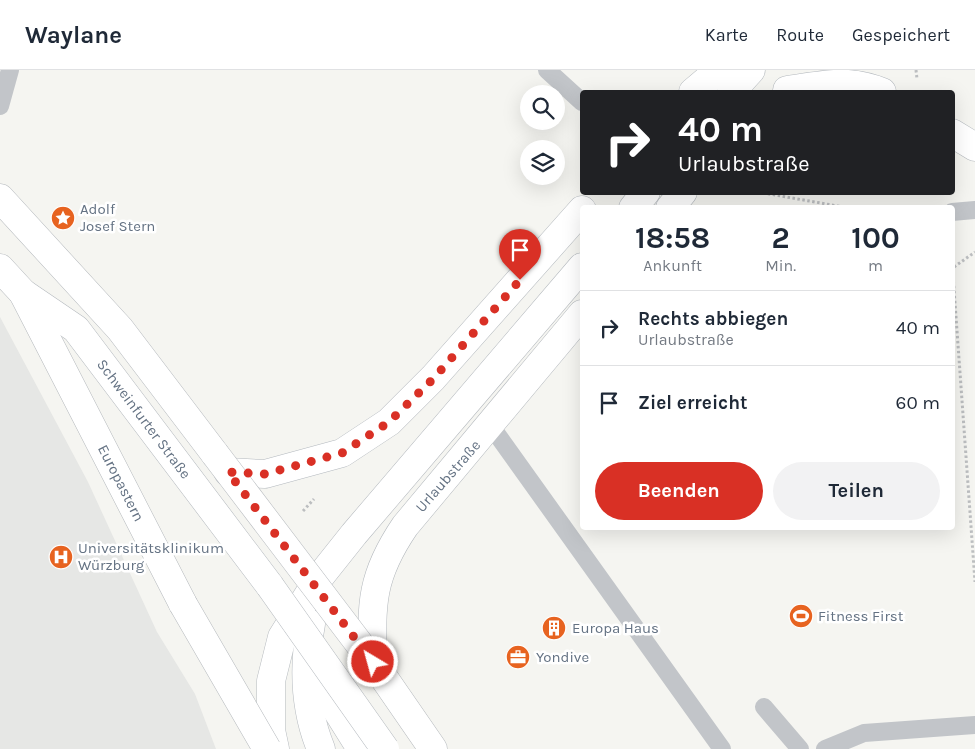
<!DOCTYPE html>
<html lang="de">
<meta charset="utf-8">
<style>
:root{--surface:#fff;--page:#f2f2f3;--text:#1f2937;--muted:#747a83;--line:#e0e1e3;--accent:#d93025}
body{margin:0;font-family:Karla,sans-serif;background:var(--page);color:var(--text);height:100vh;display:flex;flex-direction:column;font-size:19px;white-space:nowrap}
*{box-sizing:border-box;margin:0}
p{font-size:16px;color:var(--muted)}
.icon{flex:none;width:28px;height:28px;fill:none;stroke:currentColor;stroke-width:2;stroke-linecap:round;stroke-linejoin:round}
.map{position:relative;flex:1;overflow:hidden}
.panel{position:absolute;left:580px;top:135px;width:375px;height:325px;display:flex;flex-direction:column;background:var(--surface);border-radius:5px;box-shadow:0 5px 20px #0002}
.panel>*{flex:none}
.guide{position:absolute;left:580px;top:20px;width:375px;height:105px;border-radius:5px;box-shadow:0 5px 20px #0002;background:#202124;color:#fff;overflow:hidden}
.fabs{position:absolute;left:520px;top:15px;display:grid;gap:10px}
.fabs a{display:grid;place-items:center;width:45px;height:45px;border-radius:50%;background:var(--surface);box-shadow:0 5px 20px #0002;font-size:25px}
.pin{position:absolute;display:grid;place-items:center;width:42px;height:42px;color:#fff;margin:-51px -21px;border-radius:50% 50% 50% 0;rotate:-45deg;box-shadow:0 0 5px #0007}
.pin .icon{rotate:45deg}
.me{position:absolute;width:55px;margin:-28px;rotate:323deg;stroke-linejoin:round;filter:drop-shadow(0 0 4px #0008)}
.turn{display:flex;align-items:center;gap:18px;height:105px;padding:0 15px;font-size:22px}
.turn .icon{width:65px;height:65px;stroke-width:2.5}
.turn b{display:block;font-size:35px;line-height:42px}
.eta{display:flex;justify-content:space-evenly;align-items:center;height:85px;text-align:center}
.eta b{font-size:30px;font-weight:700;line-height:35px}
.action{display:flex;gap:10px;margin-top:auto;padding:10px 15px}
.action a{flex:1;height:58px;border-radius:30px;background:var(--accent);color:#fff;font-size:20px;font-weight:700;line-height:58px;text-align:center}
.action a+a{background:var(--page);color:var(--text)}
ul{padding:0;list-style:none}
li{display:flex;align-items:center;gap:15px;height:75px;padding:0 15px;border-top:1px solid var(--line)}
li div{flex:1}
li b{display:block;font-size:19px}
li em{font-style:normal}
header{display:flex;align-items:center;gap:30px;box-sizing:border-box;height:70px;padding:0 25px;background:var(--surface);border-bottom:1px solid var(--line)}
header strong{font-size:24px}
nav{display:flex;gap:28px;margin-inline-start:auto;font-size:18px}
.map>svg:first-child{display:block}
.built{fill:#e6e7e5}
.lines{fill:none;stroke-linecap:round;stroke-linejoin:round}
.secondary-casing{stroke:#b4b9be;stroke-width:29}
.primary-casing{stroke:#b5b9bd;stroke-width:29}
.path{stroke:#bcbec0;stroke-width:3;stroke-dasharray:2.5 2.5;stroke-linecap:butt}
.lane{stroke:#c2c5c9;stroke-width:18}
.secondary{stroke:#fff;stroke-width:28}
.primary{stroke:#fff;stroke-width:28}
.secondary-bridge-casing{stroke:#b4b9be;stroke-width:29;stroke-linecap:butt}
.primary-bridge-casing{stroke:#b5b9bd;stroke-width:29;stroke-linecap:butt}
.secondary-bridge{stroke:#fff;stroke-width:28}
.primary-bridge{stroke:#fff;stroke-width:28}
.route{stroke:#d93025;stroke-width:9;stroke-dasharray:0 16.2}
.labels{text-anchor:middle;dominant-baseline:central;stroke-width:5;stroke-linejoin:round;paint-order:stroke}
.poi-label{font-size:15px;fill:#647283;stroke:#fff;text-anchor:start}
.street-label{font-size:15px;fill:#647283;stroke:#fff}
</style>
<header>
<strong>Waylane</strong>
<nav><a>Karte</a><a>Route</a><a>Gespeichert</a></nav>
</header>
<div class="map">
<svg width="975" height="679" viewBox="0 0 975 679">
<rect width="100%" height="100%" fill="#f5f5f1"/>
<polygon class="built" points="0,247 88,412 157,562 195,624 216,679 0,679"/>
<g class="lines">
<g class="secondary-casing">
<g id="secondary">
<path d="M787,20C823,15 848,8 882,22"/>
<polyline points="693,22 719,0"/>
<polyline points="731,22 751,0"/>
<polyline points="952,63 975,77"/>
<polyline points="633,138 646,122"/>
<polyline points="670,138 683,122"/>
<polyline points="23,223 76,259 270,516"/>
<polyline points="228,402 265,404 342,383 389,352 433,308 582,140"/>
<path d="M311,554C303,597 304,638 321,679"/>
<polyline points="317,592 336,639 361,679"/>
<path d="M373,592C371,533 371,506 405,456L582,244"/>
<polyline points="275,679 271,660 271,611 282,567 319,508 354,464 582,197"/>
</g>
</g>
<g class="primary-casing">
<g id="primary">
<polyline points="0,128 120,259 215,384"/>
<polyline points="0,198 23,223 183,534"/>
<polyline points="373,592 433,679"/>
</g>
</g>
<g class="path">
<polyline points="916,0 917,9"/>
<polyline points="758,122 849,138"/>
<polyline points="952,191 975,512"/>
<polyline points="954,197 975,182"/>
<polyline points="303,441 314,429"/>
</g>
<g class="lane">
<polyline points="547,0 582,32"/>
<polyline points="0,36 10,0"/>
<polyline points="952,142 975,140"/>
<polyline points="491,356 722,679"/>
<polyline points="764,637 800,679"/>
<polyline points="825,679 864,663 975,655"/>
</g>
<use href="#secondary" class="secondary"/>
<use href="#primary" class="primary"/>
<g class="secondary-bridge-casing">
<polyline id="secondary-bridge" points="270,516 385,679"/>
</g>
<g class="primary-bridge-casing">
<g id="primary-bridge">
<polyline points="215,384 373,592"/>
<polyline points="183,534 267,679"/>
</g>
</g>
<use href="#secondary-bridge" class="secondary-bridge"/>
<use href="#primary-bridge" class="primary-bridge"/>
</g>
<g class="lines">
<polyline class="route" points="373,592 228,402 265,404 342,383 389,352 434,308 520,210"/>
</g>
<defs>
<g id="sight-disc" transform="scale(1.25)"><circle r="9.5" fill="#e76320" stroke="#fff"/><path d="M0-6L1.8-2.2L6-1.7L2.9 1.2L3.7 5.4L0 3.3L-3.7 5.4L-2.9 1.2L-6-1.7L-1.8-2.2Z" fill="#fff"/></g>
<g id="hospital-disc" transform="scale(1.25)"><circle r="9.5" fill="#e76320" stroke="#fff"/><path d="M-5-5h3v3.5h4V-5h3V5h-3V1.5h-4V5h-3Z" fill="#fff"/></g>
<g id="stadium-disc" transform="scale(1.25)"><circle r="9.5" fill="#e76320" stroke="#fff"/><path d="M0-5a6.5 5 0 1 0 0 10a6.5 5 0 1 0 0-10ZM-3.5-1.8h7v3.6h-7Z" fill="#fff"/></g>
<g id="building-disc" transform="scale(1.25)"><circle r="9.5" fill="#e76320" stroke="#fff"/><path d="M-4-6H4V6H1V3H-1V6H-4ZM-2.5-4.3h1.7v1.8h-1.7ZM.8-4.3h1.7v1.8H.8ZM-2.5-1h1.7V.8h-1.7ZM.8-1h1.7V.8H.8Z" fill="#fff"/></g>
<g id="office-disc" transform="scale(1.25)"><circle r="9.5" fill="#e76320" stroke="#fff"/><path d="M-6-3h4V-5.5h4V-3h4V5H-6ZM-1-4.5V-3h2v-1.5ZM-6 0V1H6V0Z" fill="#fff"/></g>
</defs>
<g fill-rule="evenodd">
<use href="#sight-disc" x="63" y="148"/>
<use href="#hospital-disc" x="61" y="487"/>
<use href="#stadium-disc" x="801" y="546"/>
<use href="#building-disc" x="554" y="558"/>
<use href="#office-disc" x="518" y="587"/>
</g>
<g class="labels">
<g class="poi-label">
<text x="80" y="139">Adolf<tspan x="80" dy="17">Josef Stern</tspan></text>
<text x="78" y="478">Universitätsklinikum<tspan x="78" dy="17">Würzburg</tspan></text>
<text x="818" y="546">Fitness First</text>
<text x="572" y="558">Europa Haus</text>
<text x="536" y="587">Yondive</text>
</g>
<g class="street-label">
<text transform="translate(144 349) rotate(53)">Schweinfurter Straße</text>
<text transform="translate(448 406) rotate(-49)">Urlaubstraße</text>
<text transform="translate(121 413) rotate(63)">Europastern</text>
</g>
</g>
</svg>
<div class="fabs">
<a><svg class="icon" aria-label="search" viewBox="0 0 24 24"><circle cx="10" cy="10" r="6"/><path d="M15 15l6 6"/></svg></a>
<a><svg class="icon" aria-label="layers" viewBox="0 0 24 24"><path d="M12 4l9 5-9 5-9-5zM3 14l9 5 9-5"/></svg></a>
</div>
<div class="pin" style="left:520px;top:210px;background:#d93025"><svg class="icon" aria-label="arrive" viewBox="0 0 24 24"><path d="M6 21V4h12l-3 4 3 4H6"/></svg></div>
<svg class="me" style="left:373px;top:592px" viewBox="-20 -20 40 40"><circle r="17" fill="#d93025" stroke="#fff" stroke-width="3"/><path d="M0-11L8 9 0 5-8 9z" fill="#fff"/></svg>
<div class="guide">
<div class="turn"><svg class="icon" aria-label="right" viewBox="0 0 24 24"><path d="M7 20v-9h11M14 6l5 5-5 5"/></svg><div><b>40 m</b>Urlaubstraße</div></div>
</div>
<section class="panel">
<div class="eta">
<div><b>18:58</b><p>Ankunft</p></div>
<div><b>2</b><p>Min.</p></div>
<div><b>100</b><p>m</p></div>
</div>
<ul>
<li><svg class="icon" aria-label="right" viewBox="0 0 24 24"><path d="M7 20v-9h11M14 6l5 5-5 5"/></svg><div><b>Rechts abbiegen</b><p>Urlaubstraße</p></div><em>40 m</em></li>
<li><svg class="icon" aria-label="arrive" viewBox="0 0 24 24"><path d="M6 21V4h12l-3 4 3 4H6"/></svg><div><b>Ziel erreicht</b></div><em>60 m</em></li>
</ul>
<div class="action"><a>Beenden</a><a>Teilen</a></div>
</section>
</div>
